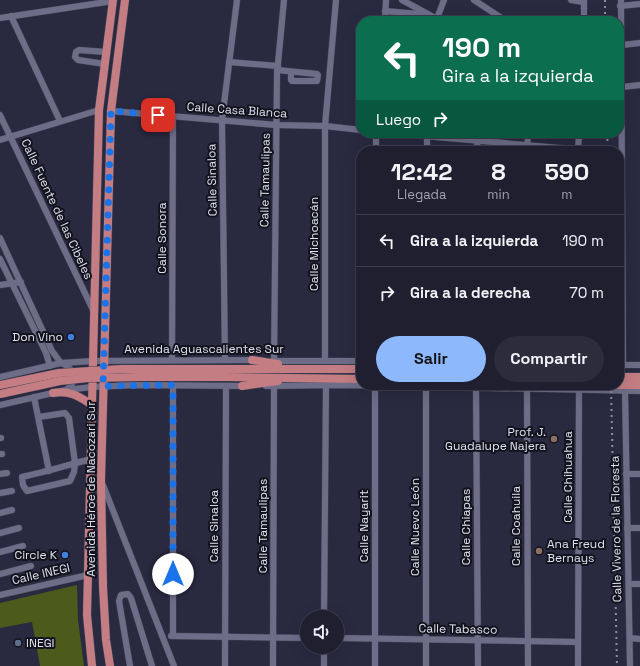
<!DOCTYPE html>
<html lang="es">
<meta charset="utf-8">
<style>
:root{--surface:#1f1f30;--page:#2c2c3c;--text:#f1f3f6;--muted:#a1a2ab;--line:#3c3d4c;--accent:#8db9fc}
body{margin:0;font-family:"Space Grotesk",sans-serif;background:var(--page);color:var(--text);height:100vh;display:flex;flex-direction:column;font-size:15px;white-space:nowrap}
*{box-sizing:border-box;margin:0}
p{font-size:13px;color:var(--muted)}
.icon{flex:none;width:22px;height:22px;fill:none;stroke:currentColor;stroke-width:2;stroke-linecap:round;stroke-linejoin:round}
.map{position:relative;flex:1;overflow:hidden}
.drawer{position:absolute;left:356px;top:146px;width:268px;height:244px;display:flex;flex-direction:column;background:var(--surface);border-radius:16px;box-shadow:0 4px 16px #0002,0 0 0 1px var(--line)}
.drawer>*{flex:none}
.hud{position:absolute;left:356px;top:16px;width:268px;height:122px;border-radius:16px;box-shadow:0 4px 16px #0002,0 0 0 1px var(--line);background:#0b6e4f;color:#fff;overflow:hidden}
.buttons{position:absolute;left:300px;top:610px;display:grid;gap:8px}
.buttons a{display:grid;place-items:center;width:44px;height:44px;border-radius:50%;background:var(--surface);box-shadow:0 4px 16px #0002,0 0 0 1px var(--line);font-size:20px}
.pin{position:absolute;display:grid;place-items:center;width:34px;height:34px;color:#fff;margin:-17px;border-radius:8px;box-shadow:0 2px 6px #0006}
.me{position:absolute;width:44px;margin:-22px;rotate:0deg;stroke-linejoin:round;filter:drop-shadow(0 0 3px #0008)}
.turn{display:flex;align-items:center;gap:14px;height:84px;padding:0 20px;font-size:18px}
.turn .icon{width:52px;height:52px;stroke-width:2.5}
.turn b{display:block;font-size:28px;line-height:34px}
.then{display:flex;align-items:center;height:38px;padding:0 20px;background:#0003;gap:8px;font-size:15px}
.eta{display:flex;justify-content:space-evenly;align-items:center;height:68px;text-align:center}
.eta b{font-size:24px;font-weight:700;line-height:28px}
.action{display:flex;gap:8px;margin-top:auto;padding:8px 20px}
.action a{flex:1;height:46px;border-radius:24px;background:var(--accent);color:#111;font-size:16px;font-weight:700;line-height:46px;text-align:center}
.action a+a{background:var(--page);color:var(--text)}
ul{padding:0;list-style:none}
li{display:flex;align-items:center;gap:12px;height:52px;padding:0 20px;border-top:1px solid var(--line)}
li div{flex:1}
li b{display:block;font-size:15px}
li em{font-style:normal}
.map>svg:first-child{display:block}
.green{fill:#4c5a1b}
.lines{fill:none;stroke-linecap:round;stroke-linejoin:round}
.minor-casing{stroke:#434356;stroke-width:7}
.major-casing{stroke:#434356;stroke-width:9}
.minor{stroke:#6d6d88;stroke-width:6}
.major{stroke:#c37d83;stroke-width:8}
.rail{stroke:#8d8ea1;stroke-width:2;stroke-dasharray:2 4;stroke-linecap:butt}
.major-bridge-casing{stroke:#434356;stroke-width:9;stroke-linecap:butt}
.major-bridge{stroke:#c37d83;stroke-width:8}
.route{stroke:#1a73e8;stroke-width:7;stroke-dasharray:0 12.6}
.shop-dot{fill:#3f7fe0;stroke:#13131d;stroke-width:1.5}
.education-dot{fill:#8d6e63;stroke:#13131d;stroke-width:1.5}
.service-dot{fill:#5c6f8a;stroke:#13131d;stroke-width:1.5}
.labels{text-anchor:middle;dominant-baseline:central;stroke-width:4;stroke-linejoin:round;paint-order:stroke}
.street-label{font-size:12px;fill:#dfe0ef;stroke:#13131d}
.poi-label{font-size:12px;fill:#dfe0ef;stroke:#13131d;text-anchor:end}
</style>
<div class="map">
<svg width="640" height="666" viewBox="0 0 640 666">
<rect width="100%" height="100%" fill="#292940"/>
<polygon class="green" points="77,585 78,620 84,666 40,666 32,622 0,628 0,603"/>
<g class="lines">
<g class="minor-casing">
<g id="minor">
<polyline points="402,0 437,19"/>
<polyline points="474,0 506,21"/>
<polyline points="571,0 584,2"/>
<polyline points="621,0 623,365"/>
<polyline points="620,6 640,4"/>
<polyline points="385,11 429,15"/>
<polyline points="11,16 60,121"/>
<polyline points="0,18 113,1"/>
<polyline points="385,21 386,0"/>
<polyline points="436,21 444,0"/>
<polyline points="584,21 584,0"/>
<polyline points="622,45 640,43"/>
<polyline points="229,62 278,66"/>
<polyline points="105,64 78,60 75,57 76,52 79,50 106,52"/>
<polyline points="277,70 317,74 318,75 317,81 292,81 291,80 291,72"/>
<polyline points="622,87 640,85"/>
<polyline points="111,111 276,125 325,126 361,130"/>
<polyline points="0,115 93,310"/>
<polyline points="390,133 594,151"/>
<polyline points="0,140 99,110"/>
<polyline points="376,151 376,133"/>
<polyline points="427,151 427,135"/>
<polyline points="477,151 478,133"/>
<polyline points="527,151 528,133"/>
<polyline points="578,151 579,133"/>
<polyline points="0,238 52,351 61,363 68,366 72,372 73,380 71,386 66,390"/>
<polyline points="0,259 46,353 50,366"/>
<polyline points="0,285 21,282"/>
<polyline points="172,360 173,116"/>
<polyline points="225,360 222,120 237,0"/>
<polyline points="273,361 361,361"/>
<polyline points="274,361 277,74 284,0"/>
<polyline points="325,361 325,126 336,0"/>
<polyline points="620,365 640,365"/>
<polyline points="0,377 61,363 93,361 255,360"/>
<polyline points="266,386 340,385 640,391"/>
<polyline points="527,386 528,666"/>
<polyline points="375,387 375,666"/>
<polyline points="476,388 478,666"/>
<polyline points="625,391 630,666"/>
<polyline points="34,397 49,471"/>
<polyline points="0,405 66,390 92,387 135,385 246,386"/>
<path d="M39,417L65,413L69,418L75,463L74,472L70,481L27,491L23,485L22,477C46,472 68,465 91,459"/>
<polyline points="0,438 1,438"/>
<polyline points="0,454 2,454"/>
<polyline points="0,474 7,473"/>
<polyline points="626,474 640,474"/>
<polyline points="103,485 174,666"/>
<polyline points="0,493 12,491"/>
<polyline points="0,513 12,510"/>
<polyline points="627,528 640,528"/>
<polyline points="0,533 19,528"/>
<polyline points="0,552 23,546"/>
<polyline points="0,574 31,566"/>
<polyline points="629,584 640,584"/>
<polyline points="0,595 88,575"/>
<polyline points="324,617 326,386"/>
<polyline points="171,636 307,638"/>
<polyline points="173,636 173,385"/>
<polyline points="337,638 578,642"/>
<polyline points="630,638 640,639"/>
<polyline points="130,666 119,601 121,595 128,594 131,598 152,666"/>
<polyline points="225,666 226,386"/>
<polyline points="273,666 274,386"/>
<polyline points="324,666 324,647"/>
<polyline points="426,666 426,387"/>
<polyline points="578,666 579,385"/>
</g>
</g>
<g class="major-casing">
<g id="major">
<polyline points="252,360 278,364"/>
<polyline points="230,369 361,369"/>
<polyline points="228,377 361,379"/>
<polyline points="619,377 640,377"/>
<polyline points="619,385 640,385"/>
<polyline points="242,386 278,381"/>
<path d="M53,393C69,390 79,396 92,405"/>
<polyline points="92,666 87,615 99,110 113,0"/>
<polyline points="110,666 106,640 103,587 101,480 111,111 125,0"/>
</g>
</g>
<use href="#minor" class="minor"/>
<use href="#major" class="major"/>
<g class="rail">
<polyline points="605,0 605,21"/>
<polyline points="607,133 608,151"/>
<polyline points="611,385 617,666"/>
</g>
<g class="major-bridge-casing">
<g id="major-bridge">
<polyline points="0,385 59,373 121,369 230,369"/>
<polyline points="0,394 60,381 88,378 140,377 228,377"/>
</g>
</g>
<use href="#major-bridge" class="major-bridge"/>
</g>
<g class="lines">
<polyline class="route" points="158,115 111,111 103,386 173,385 173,574"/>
</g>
<g class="shop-dot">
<circle cx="71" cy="337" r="4"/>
<circle cx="65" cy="555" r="4"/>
</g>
<g class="education-dot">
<circle cx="554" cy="439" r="4"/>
<circle cx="539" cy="551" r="4"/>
</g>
<circle class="service-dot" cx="18" cy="643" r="4"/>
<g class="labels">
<g class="street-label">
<text transform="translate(237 110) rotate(4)">Calle Casa Blanca</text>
<text transform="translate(212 180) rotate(-91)">Calle Sinaloa</text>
<text transform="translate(265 180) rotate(-89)">Calle Tamaulipas</text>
<text transform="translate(57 209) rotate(65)">Calle Fuente de las Cibeles</text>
<text transform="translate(162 238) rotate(-90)">Calle Sonora</text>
<text transform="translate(314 244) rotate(-90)">Calle Michoacán</text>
<text x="204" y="349">Avenida Aguascalientes Sur</text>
<text transform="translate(568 477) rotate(-90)">Calle Chihuahua</text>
<text transform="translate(91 489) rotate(-90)">Avenida Héroe de Nacozari Sur</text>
<text transform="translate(214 526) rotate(-90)">Calle Sinaloa</text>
<text transform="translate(263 526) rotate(-90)">Calle Tamaulipas</text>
<text transform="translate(364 526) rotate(-90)">Calle Nayarit</text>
<text transform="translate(516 526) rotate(-90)">Calle Coahuila</text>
<text transform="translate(415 527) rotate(-90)">Calle Nuevo León</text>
<text transform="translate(466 527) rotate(-90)">Calle Chiapas</text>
<text transform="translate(616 529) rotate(-91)">Calle Vivero de la Floresta</text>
<text transform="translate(41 574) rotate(-13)">Calle INEGI</text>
<text transform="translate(458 629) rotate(1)">Calle Tabasco</text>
</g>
<g class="poi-label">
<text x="63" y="337">Don Vino</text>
<text x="546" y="432">Prof. J.<tspan x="546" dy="14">Guadalupe Najera</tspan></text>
<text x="547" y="544" text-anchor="start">Ana Freud<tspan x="547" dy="14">Bernays</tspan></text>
<text x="57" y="555">Circle K</text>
<text x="26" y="643" text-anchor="start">INEGI</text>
</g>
</g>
</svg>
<div class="buttons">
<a><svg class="icon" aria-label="sound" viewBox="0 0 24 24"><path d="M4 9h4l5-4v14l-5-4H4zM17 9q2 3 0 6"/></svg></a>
</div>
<div class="pin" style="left:158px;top:115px;background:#d93025"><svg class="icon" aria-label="arrive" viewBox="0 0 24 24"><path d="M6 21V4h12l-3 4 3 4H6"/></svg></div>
<svg class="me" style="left:173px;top:574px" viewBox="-20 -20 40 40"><circle r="19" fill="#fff"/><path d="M0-13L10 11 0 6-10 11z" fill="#1a73e8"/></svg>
<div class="hud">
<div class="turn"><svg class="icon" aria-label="left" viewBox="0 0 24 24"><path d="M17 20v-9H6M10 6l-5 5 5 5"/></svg><div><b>190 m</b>Gira a la izquierda</div></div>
<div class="then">Luego<svg class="icon" aria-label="right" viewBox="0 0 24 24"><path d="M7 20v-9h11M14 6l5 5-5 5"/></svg></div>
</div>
<section class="drawer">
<div class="eta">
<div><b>12:42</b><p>Llegada</p></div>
<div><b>8</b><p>min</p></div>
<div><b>590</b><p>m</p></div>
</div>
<ul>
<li><svg class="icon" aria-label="left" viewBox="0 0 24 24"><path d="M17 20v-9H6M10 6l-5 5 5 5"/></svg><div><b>Gira a la izquierda</b></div><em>190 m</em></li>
<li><svg class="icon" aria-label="right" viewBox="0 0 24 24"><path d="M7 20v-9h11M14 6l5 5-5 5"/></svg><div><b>Gira a la derecha</b></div><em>70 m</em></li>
</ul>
<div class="action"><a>Salir</a><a>Compartir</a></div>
</section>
</div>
